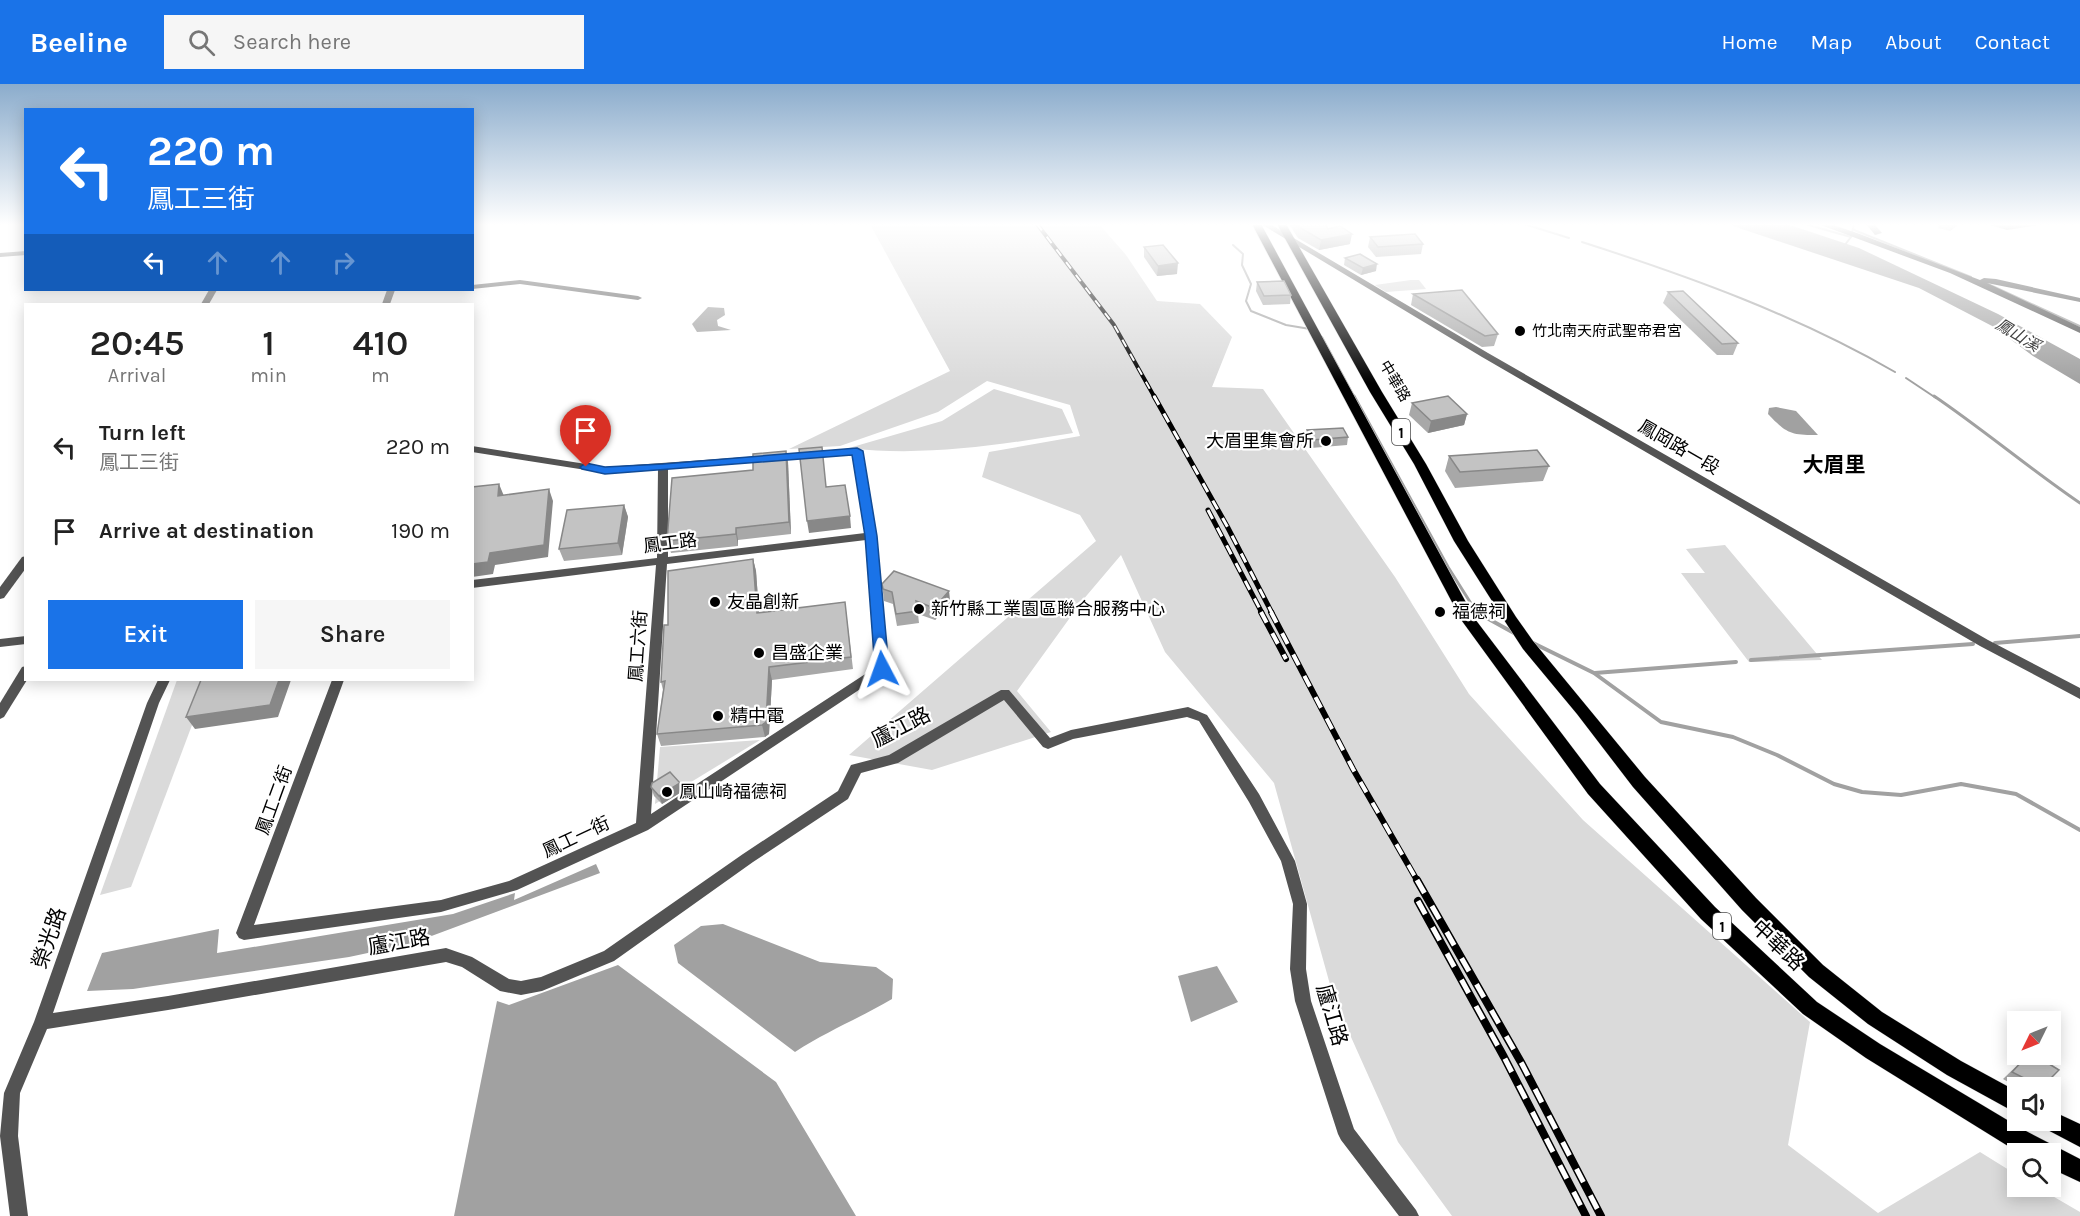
<!DOCTYPE html>
<meta charset="utf-8">
<style>
:root{--surface:#fff;--page:#f6f6f6;--text:#222;--muted:#767676;--accent:#1a73e8}
body{margin:0;font-family:Karla,"Noto Sans TC",sans-serif;background:var(--page);color:var(--text);height:100vh;display:flex;flex-direction:column;font-size:22px;white-space:nowrap}
*{box-sizing:border-box;margin:0}
p{font-size:20px;color:var(--muted)}
.icon{flex:none;width:33px;height:33px;fill:none;stroke:currentColor;stroke-width:2;stroke-linecap:round;stroke-linejoin:round}
.map{position:relative;flex:1;overflow:hidden}
.sheet{position:absolute;left:24px;top:219px;width:450px;height:378px;display:flex;flex-direction:column;background:var(--surface);border-radius:0px;box-shadow:0 3px 15px #0003}
.sheet>*{flex:none}
.guide{position:absolute;left:24px;top:24px;width:450px;height:183px;border-radius:0px;box-shadow:0 3px 15px #0003;background:#1a73e8;color:#fff;overflow:hidden}
.needle{width:39px;rotate:227deg}
.buttons{position:absolute;left:2007px;top:927px;display:grid;gap:12px}
.buttons a{display:grid;place-items:center;width:54px;height:54px;border-radius:0px;background:var(--surface);box-shadow:0 3px 15px #0003;font-size:30px}
.pin{position:absolute;display:grid;place-items:center;width:51px;height:51px;color:#fff;margin:-62px -26px;border-radius:50% 50% 50% 0;rotate:-45deg;box-shadow:0 0 6px #0007}
.pin .icon{rotate:45deg}
.me{position:absolute;width:66px;margin:-33px;rotate:356deg;stroke-linejoin:round;filter:drop-shadow(0 0 4px #0008)}
.turn{display:flex;align-items:center;gap:21px;height:126px;padding:0 24px;font-size:27px}
.turn .icon{width:78px;height:78px;stroke-width:2.5}
.turn b{display:block;font-size:42px;line-height:51px}
.lanes{display:flex;align-items:center;height:57px;padding:0 24px;background:#0003;justify-content:center;gap:30px;direction:ltr}
.lanes .off{opacity:.35}
.eta{display:flex;justify-content:space-evenly;align-items:center;height:102px;text-align:center}
.eta b{font-size:36px;font-weight:600;line-height:42px}
.cta{display:flex;gap:12px;margin-top:auto;padding:12px 24px}
.cta a{flex:1;height:69px;border-radius:0px;background:var(--accent);color:#fff;font-size:24px;font-weight:600;line-height:69px;text-align:center}
.cta a+a{background:var(--page);color:var(--text)}
ul{padding:0;list-style:none}
li{display:flex;align-items:center;gap:18px;height:84px;padding:0 24px}
li div{flex:1}
li b{display:block;font-size:22px}
li em{font-style:normal}
header{display:flex;align-items:center;gap:36px;box-sizing:border-box;height:84px;padding:0 30px;background:var(--accent);color:#fff}
header strong{font-size:28px}
nav{display:flex;gap:33px;margin-inline-start:auto;font-size:21px}
.search{width:420px;height:54px;background:var(--page);display:flex;align-items:center;gap:15px;box-sizing:border-box;padding:0 21px;border-radius:0px;color:var(--muted);font-size:22px}
.map>svg:first-child{display:block}
.green{fill:#dadada}
.water{fill:#a1a1a1}
.lines{fill:none;stroke-linecap:round;stroke-linejoin:round}
.stream-far2{stroke:#a1a1a1;stroke-width:2}
.stream-far1{stroke:#a1a1a1;stroke-width:3}
.stream{stroke:#a1a1a1;stroke-width:4}
.major-casing{stroke:#dbdbdb;stroke-width:1}
.minor{fill:#535353;fill-rule:evenodd}
.major{fill:#000;fill-rule:evenodd}
.rail-far3-casing{stroke:#000;stroke-width:4}
.rail-far2-casing{stroke:#000;stroke-width:5}
.rail-far1-casing{stroke:#000;stroke-width:6}
.rail-casing{stroke:#000;stroke-width:8}
.rail-far3{stroke:#fff;stroke-width:2;stroke-dasharray:8;stroke-linecap:butt}
.rail-far2{stroke:#fff;stroke-width:3;stroke-dasharray:10;stroke-linecap:butt}
.rail-far1{stroke:#fff;stroke-width:4;stroke-dasharray:12;stroke-linecap:butt}
.rail{stroke:#fff;stroke-width:5;stroke-dasharray:15;stroke-linecap:butt}
.wall{fill:#a8a8a8}
.shaded-wall{fill:#888}
.building{fill:#c3c3c3;stroke:#888;stroke-width:1.5}
.route{fill:#1a73e8;stroke:#114b97;stroke-width:1.5}
.poi-dot{fill:#000;stroke:#fff;stroke-width:2}
.labels{text-anchor:middle;dominant-baseline:central;stroke-width:4.5;stroke-linejoin:round;paint-order:stroke}
.far-poi-label{font-size:15px;fill:#000;stroke:#fff;text-anchor:start}
.far-street-label{font-size:15px;fill:#000;stroke:#fff}
.far-water-label{font-size:16px;font-style:italic;fill:#424242;stroke:#fff}
.shield{fill:#fff;stroke:#4c4c4c;stroke-width:1.5}
.shield-label{font-size:16px;font-weight:bold;fill:#000}
.poi-label{font-size:18px;fill:#000;stroke:#fff;text-anchor:start}
.street-label{font-size:18px;fill:#000;stroke:#fff}
.quarter-label{font-size:21px;font-weight:bold;fill:#000;stroke:#fff}
.near-street-label{font-size:21px;fill:#000;stroke:#fff}
</style>
<header>
<strong>Beeline</strong>
<div class="search"><svg class="icon" aria-label="search" viewBox="0 0 24 24"><circle cx="10" cy="10" r="6"/><path d="M15 15l6 6"/></svg>Search here</div>
<nav><a>Home</a><a>Map</a><a>About</a><a>Contact</a></nav>
</header>
<div class="map">
<svg width="2080" height="1132" viewBox="0 0 2080 1132">
<rect width="100%" height="100%" fill="#fff"/>
<g class="green">
<polygon points="870,140 1099,140 1126,171 1157,217 1200,220 1232,253 1212,303 1263,305 1395,493 1469,610 1583,736 1810,938 1788,1061 1878,1129 1980,1068 2017,1091 2018,1102 2037,1103 2080,1128 2080,1132 1452,1132 1398,1058 1334,915 1274,699 1165,568 1121,471 1082,517 1017,607 1051,648 932,686 849,671 1096,457 1080,431 982,393 989,368 1080,352 1070,321 987,297 938,328 840,362 789,365 950,287"/>
<polygon points="1411,196 1419,196 1426,205 1386,208 1375,201"/>
<path d="M994,305L1062,325L1073,349C1000,361 923,373 849,364L942,337Z"/>
<polygon points="1725,461 1822,576 1749,578 1681,489 1705,489 1686,465"/>
<polygon points="177,596 209,596 131,803 100,811"/>
<polygon points="760,656 655,720 660,663"/>
</g>
<g class="water">
<polygon points="1727,140 1787,140 1859,164 1998,230 2080,275 2080,300 2033,272 1994,243 1919,204"/>
<polygon points="708,223 724,224 725,231 717,236 718,242 731,246 697,248 692,240"/>
<path d="M1776,323L1796,327L1818,351C1791,351 1787,350 1768,330L1769,324Z"/>
<polygon points="596,780 600,789 410,860 349,873 133,905 87,907 102,869 219,845 217,869 453,830 515,809 514,816"/>
<path d="M723,840L820,878L876,883L893,895L892,915C860,934 827,947 795,968L678,879L674,861L701,842Z"/>
<polygon points="618,881 776,998 856,1132 454,1132 497,917 509,921"/>
<polygon points="1217,882 1238,918 1191,938 1178,892"/>
</g>
<g class="lines">
<g class="stream-far2">
<polyline points="1524,140 1569,154"/>
<polyline points="1805,140 1851,153"/>
<polyline points="1854,146 1971,193"/>
<path d="M1582,158C1691,193 1796,231 1895,288"/>
<polyline points="1233,161 1243,170 1242,181 1251,200 1246,217 1251,227 1286,241 1310,245"/>
<polyline points="1844,162 1851,153 1854,140"/>
<polyline points="1988,200 2080,242"/>
<polyline points="1322,253 1355,314"/>
<polyline points="1906,294 1936,314"/>
</g>
<g class="stream-far1">
<polyline points="1354,312 1448,483 1477,529"/>
<path d="M1934,312C1984,346 2030,385 2080,419"/>
</g>
<g class="stream">
<polyline points="1476,528 1514,549"/>
<polyline points="1531,558 1594,589 1661,638 1733,653 1777,671 1834,700 1862,708 1901,711 1961,700 2016,710 2080,746"/>
<polyline points="1995,559 2080,552"/>
<polyline points="1751,576 1973,560"/>
<polyline points="1595,589 1736,578"/>
</g>
<g class="major-casing">
<g id="major">
<polygon points="1252,140 1261,140 1475,535 1600,700 1715,823 1817,918 1880,960 2024,1046 2080,1075 2080,1098 2050,1084 2050,1070 2023,1070 2008,1062 1866,974 1803,930 1701,835 1588,710 1462,537"/>
<polygon points="1277,140 1286,140 1382,308 1426,380 1468,457 1516,533 1533,557 1645,693 1756,814 1823,881 1882,928 1961,977 2018,1008 2018,1030 1947,991 1868,940 1809,893 1742,826 1633,703 1577,630 1523,565 1506,539 1454,457 1414,380 1370,308"/>
<polygon points="2050,1026 2080,1040 2080,1063 2042,1043 2040,1036 2050,1036"/>
</g>
</g>
<g class="minor">
<polygon points="1261,140 1270,140 1488,269 1988,556 2080,604 2080,615 1980,562 1482,273"/>
<polygon points="1818,140 1830,140 1857,149 1980,196 1984,194 1996,195 2080,214 2080,218 1987,199 2080,243 2080,249 1950,189"/>
<polygon points="1866,140 1874,140 1882,149 1875,151"/>
<polygon points="1987,140 2045,140 2007,146"/>
<polygon points="26,167 26,171 0,173 0,169"/>
<polygon points="520,196 638,212 642,214 638,216 520,200 472,205 472,201"/>
<polygon points="209,206 217,206 209,220 201,220"/>
<polygon points="387,206 395,206 390,220 382,220"/>
<path d="M472,362L605,383L860,365L876,452L888,585L886,588L648,746L517,806L441,828L244,856L239,854L236,849L332,596H344L254,841L441,816L509,797L636,739L656,481L472,504V496L657,474L658,385L605,389L472,368ZM853,370L865,449L668,473V384ZM866,456L876,583L651,730L667,480Z"/>
<polygon points="26,472 26,484 4,514 0,515 0,503 22,473"/>
<polygon points="26,552 26,560 0,563 0,555"/>
<polygon points="26,582 27,596 4,633 0,635 0,619 22,583"/>
<polygon points="158,596 170,596 159,619 53,929 168,912 446,864 472,873 509,895 521,897 541,893 604,867 743,770 838,707 851,681 889,671 1001,606 1009,606 1050,654 1071,646 1188,623 1207,631 1259,710 1295,777 1307,820 1306,885 1311,917 1354,1045 1416,1126 1419,1132 1399,1132 1341,1056 1338,1050 1295,917 1290,885 1293,820 1281,777 1249,718 1199,637 1187,633 1073,655 1048,665 1043,663 1004,616 898,679 861,689 848,715 753,778 614,877 542,907 521,911 500,907 462,883 446,878 168,926 47,945 20,1009 18,1052 28,1132 10,1132 0,1052 4,1009 34,938 147,619"/>
</g>
<use href="#major" class="major"/>
<g class="rail-far3-casing">
<polyline id="rail-far3" points="1037,140 1114,241 1155,314"/>
</g>
<g class="rail-far2-casing">
<g id="rail-far2">
<polyline points="1154,312 1227,442 1272,529"/>
<polyline points="1208,426 1262,529"/>
</g>
</g>
<g class="rail-far1-casing">
<g id="rail-far1">
<polyline points="1261,528 1286,575"/>
<polyline points="1271,528 1353,685 1418,798"/>
</g>
</g>
<g class="rail-casing">
<g id="rail">
<polyline points="1417,796 1522,980 1601,1132"/>
<polyline points="1418,817 1504,973 1586,1132"/>
</g>
</g>
<use href="#rail-far3" class="rail-far3"/>
<use href="#rail-far2" class="rail-far2"/>
<use href="#rail-far1" class="rail-far1"/>
<use href="#rail" class="rail"/>
</g>
<g class="wall">
<polygon points="1289,140 1325,140 1328,145 1350,160 1319,166 1298,154"/>
<polygon points="1939,140 1959,140 1950,147 1938,144"/>
<polygon points="1370,153 1423,160 1421,170 1376,173 1368,163"/>
<polygon points="1144,163 1177,190 1157,192 1144,173"/>
<polygon points="1345,174 1376,187 1361,191 1344,181"/>
<polygon points="1257,198 1291,211 1290,220 1263,221 1256,207"/>
<polygon points="1668,208 1738,259 1733,271 1717,271 1663,219"/>
<polygon points="1413,210 1498,250 1494,262 1482,263 1411,221"/>
<polygon points="1412,319 1467,330 1464,341 1428,349 1409,331"/>
<polygon points="1307,346 1348,353 1347,361 1311,364 1305,354"/>
<polygon points="1449,372 1549,382 1543,397 1455,404 1445,387"/>
<polygon points="788,378 791,450 738,456 738,462 671,469 667,457 753,386"/>
<polygon points="624,421 628,433 622,471 564,477 559,465"/>
<polygon points="753,475 756,487 759,529 845,518 853,585 772,596 769,650 765,653 661,662 657,650 663,606 661,598 668,541"/>
<polygon points="882,500 949,507 950,519 935,536 918,530 919,539 897,542 893,520 884,517"/>
<polygon points="680,699 683,707 662,720 654,712 651,703"/>
<polygon points="2029,970 2042,1004 2019,1004 2003,995"/>
</g>
<g class="shaded-wall">
<polygon points="1953,140 1959,140 1950,147"/>
<polygon points="1352,150 1350,160 1319,166 1321,156"/>
<polygon points="1178,179 1177,190 1157,192 1158,182"/>
<polygon points="1377,180 1376,187 1361,191 1363,184"/>
<polygon points="1467,330 1464,341 1428,349 1431,337"/>
<polygon points="786,367 788,378 791,450 789,438"/>
<polygon points="499,400 504,412 498,412"/>
<polygon points="549,405 553,417 548,473 495,481 493,490 472,493 472,480 490,469"/>
<polygon points="624,421 628,433 622,471 618,459"/>
<polygon points="850,432 851,444 809,449 807,437"/>
<polygon points="736,444 738,456 738,462 736,450"/>
<polygon points="753,475 756,487 760,542 757,529"/>
<polygon points="949,507 950,519 935,536 934,524"/>
<polygon points="769,583 772,596 769,650 765,653 762,641"/>
<polygon points="279,596 291,596 278,633 195,645 186,633"/>
<polygon points="680,699 683,707 662,720 659,712"/>
</g>
<g class="building">
<polygon points="1297,140 1325,140 1328,145 1340,142 1352,150 1321,156 1299,143"/>
<polygon points="1415,150 1423,160 1378,163 1370,153"/>
<polygon points="1163,161 1178,179 1158,182 1144,163"/>
<polygon points="1360,170 1377,180 1363,184 1345,174"/>
<polygon points="1284,197 1291,211 1264,212 1257,198"/>
<polygon points="1462,206 1498,250 1485,252 1413,210"/>
<polygon points="1683,207 1738,259 1722,260 1668,208"/>
<polygon points="1448,312 1467,330 1431,337 1412,319"/>
<polygon points="1343,344 1348,353 1312,356 1307,346"/>
<polygon points="822,363 826,403 845,401 850,432 807,437 799,365"/>
<polygon points="1537,366 1549,382 1460,388 1449,372"/>
<polygon points="786,367 789,438 736,444 736,450 667,457 672,394 753,386 753,370"/>
<polygon points="499,400 498,412 549,405 544,461 490,469 488,478 472,480 472,403"/>
<polygon points="624,421 618,459 559,465 567,426"/>
<polygon points="753,475 757,529 845,518 851,573 769,583 766,638 762,641 657,650 665,597 661,598 664,541 668,541 668,487"/>
<polygon points="894,487 949,507 934,524 916,517 918,527 896,530 892,508 883,505 882,500"/>
<polygon points="201,596 279,596 270,621 186,633"/>
<polygon points="670,688 680,699 659,712 651,703 652,699"/>
<polygon points="2029,970 2033,970 2059,986 2042,1003 2012,988"/>
</g>
<linearGradient id="sky" x2="0" y2="1"><stop stop-color="#8baccc"/><stop offset="0.47" stop-color="#fff"/><stop offset="1" stop-color="#fff" stop-opacity="0"/></linearGradient>
<rect width="2080" height="299" fill="url(#sky)"/>
<polygon class="route" points="857,364 863,367 877,452 889,585 882,590 875,585 865,452 852,371 605,390 582,385 580,383 586,379 605,383 663,380"/>
<g class="poi-dot">
<circle cx="1520" cy="247" r="6"/>
<circle cx="1326" cy="357" r="6"/>
<circle cx="715" cy="518" r="6"/>
<circle cx="919" cy="525" r="6"/>
<circle cx="1440" cy="528" r="6"/>
<circle cx="759" cy="569" r="6"/>
<circle cx="718" cy="632" r="6"/>
<circle cx="667" cy="708" r="6"/>
</g>
<g class="labels">
<g class="far-poi-label">
<text x="1532" y="247">竹北南天府武聖帝君宮</text>
</g>
<g class="far-street-label">
<text transform="translate(1395 297) rotate(59)">中華路</text>
</g>
<g class="far-water-label">
<text transform="translate(2018 251) rotate(31)">鳳山溪</text>
</g>
<g class="shield">
<rect x="1392" y="335" width="18" height="26" rx="4.5"/>
<rect x="1713" y="829" width="18" height="26" rx="4.5"/>
</g>
<g class="shield-label">
<text x="1401" y="348">1</text>
<text x="1722" y="842">1</text>
</g>
<g class="poi-label">
<text x="1314" y="357" text-anchor="end">大眉里集會所</text>
<text x="727" y="518">友晶創新</text>
<text x="931" y="525">新竹縣工業園區聯合服務中心</text>
<text x="1452" y="528">福德祠</text>
<text x="771" y="569">昌盛企業</text>
<text x="730" y="632">精中電</text>
<text x="679" y="708">鳳山崎福德祠</text>
</g>
<g class="street-label">
<text transform="translate(1679 363) rotate(30)">鳳岡路一段</text>
<text transform="translate(670 459) rotate(-7)">鳳工路</text>
<text transform="translate(638 562) rotate(-86)">鳳工六街</text>
<text transform="translate(274 716) rotate(-70)">鳳工二街</text>
<text transform="translate(576 753) rotate(-25)">鳳工一街</text>
</g>
<g class="quarter-label">
<text x="1834" y="381">大眉里</text>
</g>
<g class="near-street-label">
<text transform="translate(901 643) rotate(-27)">廬江路</text>
<text transform="translate(49 854) rotate(-71)">榮光路</text>
<text transform="translate(399 858) rotate(-10)">廬江路</text>
<text transform="translate(1778 861) rotate(43)">中華路</text>
<text transform="translate(1332 931) rotate(74)">廬江路</text>
</g>
</g>
</svg>
<div class="buttons">
<a><svg class="needle" viewBox="-14 -14 28 28"><path d="M0-13l5 13h-10z" fill="#e53935"/><path d="M0 13l5-13h-10z" fill="#767676"/></svg></a>
<a><svg class="icon" aria-label="sound" viewBox="0 0 24 24"><path d="M4 9h4l5-4v14l-5-4H4zM17 9q2 3 0 6"/></svg></a>
<a><svg class="icon" aria-label="search" viewBox="0 0 24 24"><circle cx="10" cy="10" r="6"/><path d="M15 15l6 6"/></svg></a>
</div>
<div class="pin" style="left:586px;top:383px;background:#d93025"><svg class="icon" aria-label="arrive" viewBox="0 0 24 24"><path d="M6 21V4h12l-3 4 3 4H6"/></svg></div>
<svg class="me" style="left:882px;top:585px" viewBox="-20 -20 40 40"><path d="M0-17L14 15 0 8-14 15z" fill="#1a73e8" stroke="#fff" stroke-width="4"/></svg>
<div class="guide">
<div class="turn"><svg class="icon" aria-label="left" viewBox="0 0 24 24"><path d="M17 20v-9H6M10 6l-5 5 5 5"/></svg><div><b>220 m</b>鳳工三街</div></div>
<div class="lanes"><svg class="icon" aria-label="left" viewBox="0 0 24 24"><path d="M17 20v-9H6M10 6l-5 5 5 5"/></svg><svg class="icon off" aria-label="ahead" viewBox="0 0 24 24"><path d="M12 20V5M6 11l6-6 6 6"/></svg><svg class="icon off" aria-label="ahead" viewBox="0 0 24 24"><path d="M12 20V5M6 11l6-6 6 6"/></svg><svg class="icon off" aria-label="right" viewBox="0 0 24 24"><path d="M7 20v-9h11M14 6l5 5-5 5"/></svg></div>
</div>
<section class="sheet">
<div class="eta">
<div><b>20:45</b><p>Arrival</p></div>
<div><b>1</b><p>min</p></div>
<div><b>410</b><p>m</p></div>
</div>
<ul>
<li><svg class="icon" aria-label="left" viewBox="0 0 24 24"><path d="M17 20v-9H6M10 6l-5 5 5 5"/></svg><div><b>Turn left</b><p>鳳工三街</p></div><em>220 m</em></li>
<li><svg class="icon" aria-label="arrive" viewBox="0 0 24 24"><path d="M6 21V4h12l-3 4 3 4H6"/></svg><div><b>Arrive at destination</b></div><em>190 m</em></li>
</ul>
<div class="cta"><a>Exit</a><a>Share</a></div>
</section>
</div>
